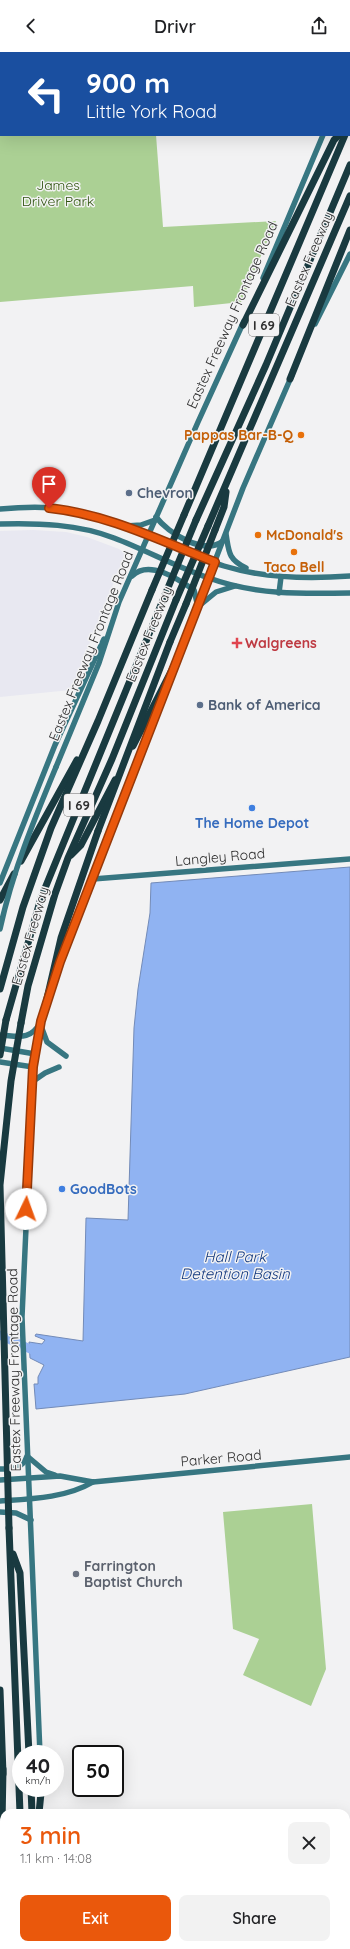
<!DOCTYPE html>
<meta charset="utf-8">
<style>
:root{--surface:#fff;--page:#f2f2f2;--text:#202124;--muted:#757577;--accent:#ea580c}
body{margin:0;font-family:Quicksand,sans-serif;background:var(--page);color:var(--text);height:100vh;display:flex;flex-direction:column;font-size:15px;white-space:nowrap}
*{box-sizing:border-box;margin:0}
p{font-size:13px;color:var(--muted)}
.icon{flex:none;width:22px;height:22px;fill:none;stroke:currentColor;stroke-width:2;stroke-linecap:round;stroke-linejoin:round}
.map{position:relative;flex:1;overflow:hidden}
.drawer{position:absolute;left:0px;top:1757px;width:350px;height:140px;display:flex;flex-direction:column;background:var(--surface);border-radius:12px 12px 0 0;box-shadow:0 4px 16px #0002}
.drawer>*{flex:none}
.guide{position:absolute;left:0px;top:0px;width:350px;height:84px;box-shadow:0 4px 16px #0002;background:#1a4fa0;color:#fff;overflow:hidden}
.speed{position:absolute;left:12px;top:1693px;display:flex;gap:8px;font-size:20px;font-weight:700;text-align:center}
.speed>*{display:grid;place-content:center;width:52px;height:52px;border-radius:50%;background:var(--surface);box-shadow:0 4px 16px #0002;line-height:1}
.speed small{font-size:10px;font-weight:400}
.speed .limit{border:2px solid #111;border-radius:6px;background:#fff;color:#111}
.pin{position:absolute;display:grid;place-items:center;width:34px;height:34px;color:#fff;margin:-41px -17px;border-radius:50% 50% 50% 0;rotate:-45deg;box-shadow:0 0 4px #0007}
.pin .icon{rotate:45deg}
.me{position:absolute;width:44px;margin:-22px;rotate:3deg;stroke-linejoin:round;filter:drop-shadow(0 0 3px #0008)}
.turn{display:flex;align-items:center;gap:14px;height:84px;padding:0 20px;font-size:18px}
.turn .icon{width:52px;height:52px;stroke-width:2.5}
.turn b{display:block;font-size:28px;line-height:34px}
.round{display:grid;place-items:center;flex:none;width:42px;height:42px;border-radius:8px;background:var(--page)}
.summary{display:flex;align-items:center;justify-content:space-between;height:68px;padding:0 20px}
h1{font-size:24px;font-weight:600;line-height:30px;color:var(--accent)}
.primary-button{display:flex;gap:8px;margin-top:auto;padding:8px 20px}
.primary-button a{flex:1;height:46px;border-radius:8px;background:var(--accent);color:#fff;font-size:16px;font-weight:600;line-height:46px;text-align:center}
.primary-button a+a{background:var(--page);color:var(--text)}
header{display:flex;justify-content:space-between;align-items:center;height:52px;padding:0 20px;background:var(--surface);font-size:18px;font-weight:600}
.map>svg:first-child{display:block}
.built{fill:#e8e8f1}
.green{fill:#abd094}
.water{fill:#90b3f2;stroke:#738bb8}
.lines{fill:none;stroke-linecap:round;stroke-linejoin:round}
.river{stroke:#90b3f2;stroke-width:9}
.secondary{stroke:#377681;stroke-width:5.5}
.highway{stroke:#193a40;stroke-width:7}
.secondary-bridge{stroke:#377681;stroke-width:5.5}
.highway-bridge{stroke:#193a40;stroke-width:7}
.route-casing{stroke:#983908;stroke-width:10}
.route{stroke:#ea580c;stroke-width:7}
.food-dot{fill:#e8710a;stroke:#f2f2f3;stroke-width:1.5}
.service-dot{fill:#5c6f8a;stroke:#f2f2f3;stroke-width:1.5}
.health-dot{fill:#e0444e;stroke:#f2f2f3;stroke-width:1.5}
.shop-dot{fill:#3f7fe0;stroke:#f2f2f3;stroke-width:1.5}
.worship-dot{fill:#6b7280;stroke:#f2f2f3;stroke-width:1.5}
.labels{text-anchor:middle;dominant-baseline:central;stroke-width:3;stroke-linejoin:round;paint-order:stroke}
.shield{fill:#f2f2f3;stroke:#6a6a6a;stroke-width:1}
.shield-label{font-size:13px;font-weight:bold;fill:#2f2f2f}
.park-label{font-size:14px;fill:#2f530f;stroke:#f2f2f3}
.street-label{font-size:14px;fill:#2f2f2f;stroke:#f2f2f3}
.food-label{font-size:14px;font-weight:bold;fill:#c56008;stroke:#f2f2f3;text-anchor:end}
.service-label{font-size:14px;font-weight:bold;fill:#4e5e75;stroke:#f2f2f3;text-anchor:start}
.health-label{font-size:14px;font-weight:bold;fill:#be3a42;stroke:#f2f2f3;text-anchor:start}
.shop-label{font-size:14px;font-weight:bold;fill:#366cbe;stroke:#f2f2f3}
.worship-label{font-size:14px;font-weight:bold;fill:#5b616d;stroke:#f2f2f3;text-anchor:start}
.water-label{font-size:15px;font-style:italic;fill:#11377e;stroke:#f2f2f3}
</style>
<header><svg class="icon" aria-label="back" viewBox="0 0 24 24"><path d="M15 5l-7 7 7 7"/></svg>Drivr<svg class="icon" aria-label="share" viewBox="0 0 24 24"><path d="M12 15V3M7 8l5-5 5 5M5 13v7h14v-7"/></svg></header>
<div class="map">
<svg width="350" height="1897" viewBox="0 0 350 1897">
<rect width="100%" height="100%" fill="#f2f2f3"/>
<polygon class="built" points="33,478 66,480 87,485 119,497 125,502 71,638 0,645 0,479"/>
<g class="green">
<polygon points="0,39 1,83 156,83 163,175 276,169 241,250 194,255 193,234 0,250"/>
<polygon points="312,1452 326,1617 311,1654 243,1623 259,1587 233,1577 223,1460"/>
</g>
<polygon class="water" points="350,815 350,1305 185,1342 36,1357 34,1332 38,1332 38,1325 44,1313 30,1306 29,1290 42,1292 45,1288 35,1284 36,1282 83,1289 86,1166 128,1168 134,976 138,937 150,861 151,831"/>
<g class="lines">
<polyline class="river" points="0,1283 41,1302"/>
<g class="secondary">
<polyline points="349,24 350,22"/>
<polyline points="263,226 323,83"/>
<polyline points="315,272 350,202"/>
<path d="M0,457C21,455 42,454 64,457C120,466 170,497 224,514C263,526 310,527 350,524"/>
<path d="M156,465C168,481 204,504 223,489"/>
<path d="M0,472C38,471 78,472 114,486C146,498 176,515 209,526C255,543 302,542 350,541"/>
<polyline points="126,474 141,473 155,468"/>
<path d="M226,482C229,500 228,507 246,516"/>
<path d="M132,524C149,507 178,527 194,538L198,555"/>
<polyline points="279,541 281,525"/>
<polyline points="199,554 216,540 235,534"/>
<polyline points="178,605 243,436 292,323"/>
<polyline points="56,715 99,611 119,550 198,370 244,269"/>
<polyline points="93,827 350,807"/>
<polyline points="0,831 55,693 104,587"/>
<polyline points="55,924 169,630"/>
<polyline points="41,974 47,990 66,1004"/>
<path d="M0,983C18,984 30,989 40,971"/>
<polyline points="0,996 35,1002"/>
<polyline points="0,1010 33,1015"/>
<polyline points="32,1030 45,1021 59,1015"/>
<path d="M0,1417C12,1417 23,1417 27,1404L46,1420L55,1423"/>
<polyline points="0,1428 60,1424 93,1430 350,1405"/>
<path d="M0,1449C31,1447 66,1446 93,1430"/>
<polyline points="0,1460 16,1461 31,1468"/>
<polyline points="40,1702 22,1265 33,1020 43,964"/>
<polyline points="53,1893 54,1897"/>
</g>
<g class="highway">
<polyline points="349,73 350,70"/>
<polyline points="243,273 334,88 339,83"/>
<polyline points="290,327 350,178"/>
<polyline points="184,463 345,83"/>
<polyline points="196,468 266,313 350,113"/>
<polyline points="208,474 350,144"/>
<polyline points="215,478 224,455 226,440"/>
<polyline points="170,590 186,552"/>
<polyline points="133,694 180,602"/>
<polyline points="71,803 81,793 115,728"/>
<polyline points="21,809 77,708"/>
<polyline points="0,848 14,822"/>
<polyline points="0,937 23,855 51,776 98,669 152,538"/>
<polyline points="6,968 41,846 165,543"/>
<polyline points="42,968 61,886 98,779"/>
<polyline points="21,971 28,934 55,842 68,806 112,707 176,548"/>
<polyline points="9,1476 20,1761"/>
<polyline points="13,1502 20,1521 29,1702"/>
<polyline points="0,1638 3,1722"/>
<polyline points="3,1717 2,1772 4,1897"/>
<polyline points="31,1736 32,1761"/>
<polyline points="39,1761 41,1741"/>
<polyline points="15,1893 16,1897"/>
<polyline points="28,1893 29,1897"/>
<polyline points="41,1893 41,1897"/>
</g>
<path class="secondary-bridge" d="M0,877C12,821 34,768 56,715"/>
<g class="highway-bridge">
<polyline points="152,538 184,463"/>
<polyline points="165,543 196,468"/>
<polyline points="176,548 208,474"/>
<polyline points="186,552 215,478"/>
<polyline points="98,779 170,590"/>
<polyline points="0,1003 6,968"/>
<polyline points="9,1476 0,1133 11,1029 21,971"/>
</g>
</g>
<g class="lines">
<g class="route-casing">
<path id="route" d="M26,1157L33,1015L41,969L60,910L215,510C161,489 107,462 49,456"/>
</g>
<use href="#route" class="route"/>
</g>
<g class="food-dot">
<circle cx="301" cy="383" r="4"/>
<circle cx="258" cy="483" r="4"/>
<circle cx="294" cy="500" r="4"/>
</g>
<g class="service-dot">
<circle cx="129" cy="441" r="4"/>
<circle cx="200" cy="653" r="4"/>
</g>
<path class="health-dot" d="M235 585h4v4h4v4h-4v4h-4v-4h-4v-4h4z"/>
<g class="shop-dot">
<circle cx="252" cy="756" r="4"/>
<circle cx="62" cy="1137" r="4"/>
</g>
<circle class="worship-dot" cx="76" cy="1522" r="4"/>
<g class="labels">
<g class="shield">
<rect x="249" y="262" width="30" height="22" rx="3"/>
<rect x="64" y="742" width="30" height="22" rx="3"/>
</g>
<g class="shield-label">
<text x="264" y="273">I 69</text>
<text x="79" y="753">I 69</text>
</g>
<g class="park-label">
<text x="58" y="133">James<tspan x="58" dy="16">Driver Park</tspan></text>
</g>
<g class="street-label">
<text transform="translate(309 207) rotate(-67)">Eastex Freeway</text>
<text transform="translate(232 263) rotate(-66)">Eastex Freeway Frontage Road</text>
<text transform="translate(149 582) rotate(-68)">Eastex Freeway</text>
<text transform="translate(91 594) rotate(-68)">Eastex Freeway Frontage Road</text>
<text transform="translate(220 805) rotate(-5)">Langley Road</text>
<text transform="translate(30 884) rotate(-74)">Eastex Freeway</text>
<text transform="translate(14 1318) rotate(-91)">Eastex Freeway Frontage Road</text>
<text transform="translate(221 1406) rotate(-5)">Parker Road</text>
</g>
<g class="food-label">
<text x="293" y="383">Pappas Bar-B-Q</text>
<text x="266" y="483" text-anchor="start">McDonald's</text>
<text x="294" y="515" text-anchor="middle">Taco Bell</text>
</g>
<g class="service-label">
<text x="137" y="441">Chevron</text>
<text x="208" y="653">Bank of America</text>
</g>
<g class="health-label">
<text x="245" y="591">Walgreens</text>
</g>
<g class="shop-label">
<text x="252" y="771">The Home Depot</text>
<text x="70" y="1137" text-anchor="start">GoodBots</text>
</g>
<g class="worship-label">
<text x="84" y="1514">Farrington<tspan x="84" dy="16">Baptist Church</tspan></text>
</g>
<g class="water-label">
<text x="235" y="1204">Hall Park<tspan x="235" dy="17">Detention Basin</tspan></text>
</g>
</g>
</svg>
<div class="speed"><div>40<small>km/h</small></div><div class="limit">50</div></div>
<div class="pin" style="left:49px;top:456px;background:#d93025"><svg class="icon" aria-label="arrive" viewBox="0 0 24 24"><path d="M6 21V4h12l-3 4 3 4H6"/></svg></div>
<svg class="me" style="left:26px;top:1157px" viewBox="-20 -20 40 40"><circle r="19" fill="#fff"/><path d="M0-13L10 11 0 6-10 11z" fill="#ea580c"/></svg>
<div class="guide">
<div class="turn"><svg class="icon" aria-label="left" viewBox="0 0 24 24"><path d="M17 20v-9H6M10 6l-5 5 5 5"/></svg><div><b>900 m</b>Little York Road</div></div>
</div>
<section class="drawer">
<div class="summary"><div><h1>3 min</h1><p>1.1 km · 14:08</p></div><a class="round"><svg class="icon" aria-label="close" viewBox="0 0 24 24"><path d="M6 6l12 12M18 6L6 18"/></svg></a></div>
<div class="primary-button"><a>Exit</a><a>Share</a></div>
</section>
</div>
